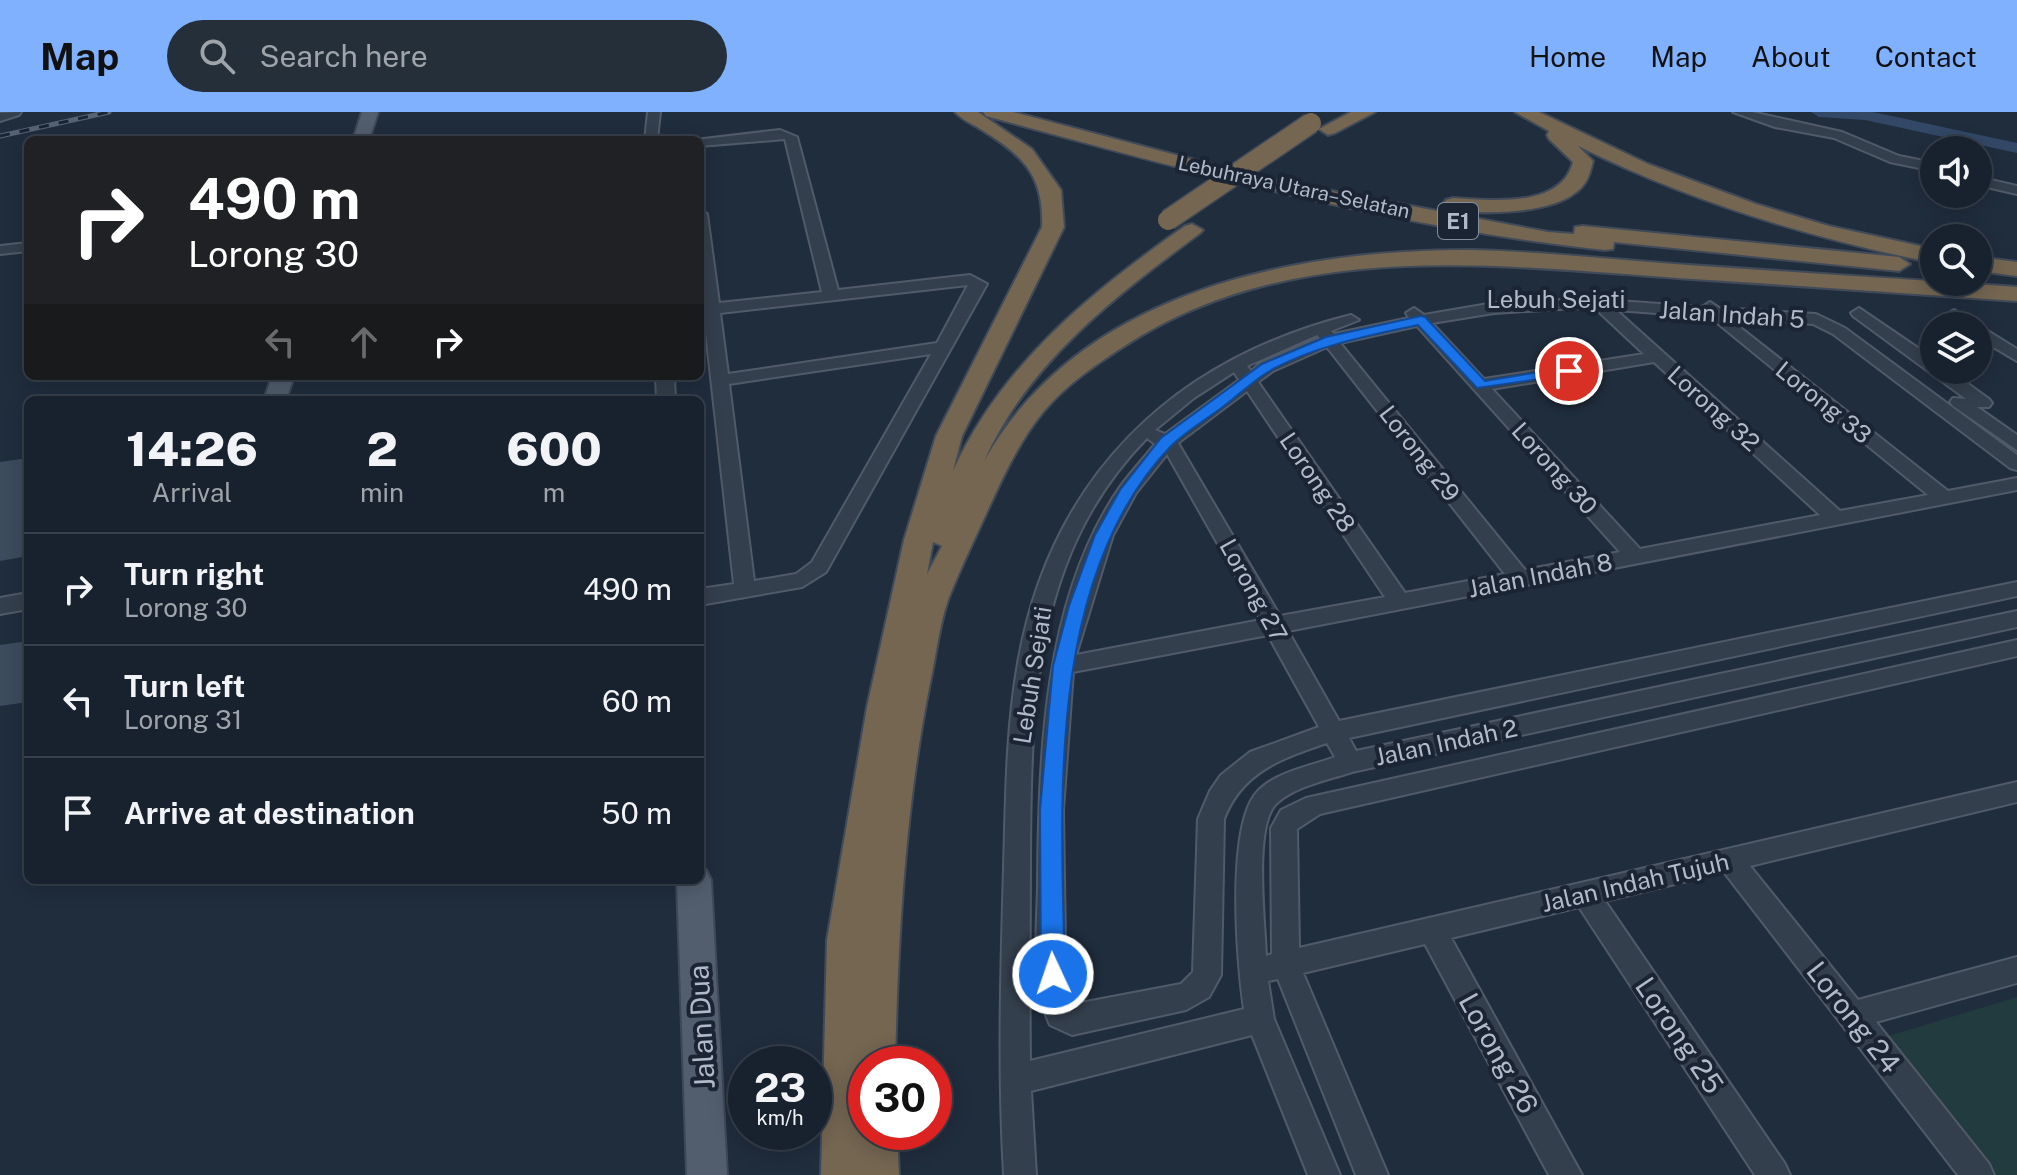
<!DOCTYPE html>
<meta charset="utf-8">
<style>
:root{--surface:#18222e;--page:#252f3a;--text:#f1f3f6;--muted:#9fa4aa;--line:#363f4a;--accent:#7fb1ff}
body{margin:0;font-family:"Public Sans",sans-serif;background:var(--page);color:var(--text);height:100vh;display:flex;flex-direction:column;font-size:30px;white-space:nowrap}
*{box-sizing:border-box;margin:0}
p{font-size:26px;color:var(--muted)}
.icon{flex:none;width:44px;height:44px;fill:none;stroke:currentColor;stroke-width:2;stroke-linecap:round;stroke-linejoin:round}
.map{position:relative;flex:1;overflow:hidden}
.drawer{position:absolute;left:24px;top:284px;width:680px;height:488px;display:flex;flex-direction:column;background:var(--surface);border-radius:12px;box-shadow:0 4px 20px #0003,0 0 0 2px var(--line)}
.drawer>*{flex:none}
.hud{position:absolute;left:24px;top:24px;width:680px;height:244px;border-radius:12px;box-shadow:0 4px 20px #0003,0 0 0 2px var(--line);background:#202124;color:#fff;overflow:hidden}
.controls{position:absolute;left:1920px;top:24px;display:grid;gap:16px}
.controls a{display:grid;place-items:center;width:72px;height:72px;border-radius:50%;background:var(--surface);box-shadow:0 4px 20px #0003,0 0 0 2px var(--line);font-size:40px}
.speed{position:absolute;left:728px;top:934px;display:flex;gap:16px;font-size:40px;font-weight:700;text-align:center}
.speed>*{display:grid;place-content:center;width:104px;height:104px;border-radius:50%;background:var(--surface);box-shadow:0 4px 20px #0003,0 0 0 2px var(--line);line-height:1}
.speed small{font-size:20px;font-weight:400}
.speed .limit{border:12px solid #d22;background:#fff;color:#111}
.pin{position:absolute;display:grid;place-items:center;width:68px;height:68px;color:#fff;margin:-34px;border:4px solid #fff;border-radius:50%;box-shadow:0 2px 8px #0007}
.me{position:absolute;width:88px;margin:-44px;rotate:357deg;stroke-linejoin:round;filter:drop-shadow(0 0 6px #0008)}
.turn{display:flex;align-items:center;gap:28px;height:168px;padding:0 32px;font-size:36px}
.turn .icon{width:104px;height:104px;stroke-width:2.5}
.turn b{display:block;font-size:56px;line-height:68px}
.lanes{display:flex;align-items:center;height:76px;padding:0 32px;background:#0003;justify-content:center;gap:40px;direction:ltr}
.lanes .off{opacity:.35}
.eta{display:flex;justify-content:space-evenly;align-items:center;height:136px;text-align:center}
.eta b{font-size:48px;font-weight:800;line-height:56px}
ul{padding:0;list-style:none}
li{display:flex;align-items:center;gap:24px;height:112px;padding:0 32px;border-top:2px solid var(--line)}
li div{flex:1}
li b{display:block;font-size:30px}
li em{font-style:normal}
header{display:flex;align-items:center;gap:48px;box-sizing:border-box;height:112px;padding:0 40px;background:var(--accent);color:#111}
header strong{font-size:38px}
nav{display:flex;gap:44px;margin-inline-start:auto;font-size:28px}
.search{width:560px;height:72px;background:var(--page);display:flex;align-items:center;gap:20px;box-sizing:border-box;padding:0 28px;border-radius:44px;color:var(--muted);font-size:30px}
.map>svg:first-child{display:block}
.green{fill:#223b3e}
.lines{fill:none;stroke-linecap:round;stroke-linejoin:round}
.river{fill:#324866;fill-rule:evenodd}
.building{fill:#3c4b5d}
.minor-casing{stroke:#505a68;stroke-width:4}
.major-casing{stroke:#3e4856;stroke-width:4}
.highway-casing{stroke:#404a58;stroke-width:4}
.minor{fill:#343f4d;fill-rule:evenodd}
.major{fill:#525e6e;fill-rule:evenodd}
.highway{fill:#746651;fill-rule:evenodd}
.rail-casing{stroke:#566375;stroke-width:5}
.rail{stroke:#1a2432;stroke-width:3;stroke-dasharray:10;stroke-linecap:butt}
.highway-bridge-casing{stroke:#404a58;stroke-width:23;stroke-linecap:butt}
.highway-bridge{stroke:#746651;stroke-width:20}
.route{fill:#1a73e8;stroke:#114b97;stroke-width:2}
.labels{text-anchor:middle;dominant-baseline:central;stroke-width:8;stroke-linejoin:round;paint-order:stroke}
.far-street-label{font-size:20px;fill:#b0bac9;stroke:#1a2432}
.shield{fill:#1a2432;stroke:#838d9c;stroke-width:2}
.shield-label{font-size:22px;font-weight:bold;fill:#b0bac9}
.street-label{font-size:24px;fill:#b0bac9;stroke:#1a2432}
.near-street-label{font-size:28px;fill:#b0bac9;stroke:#1a2432}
</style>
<header>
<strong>Map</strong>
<div class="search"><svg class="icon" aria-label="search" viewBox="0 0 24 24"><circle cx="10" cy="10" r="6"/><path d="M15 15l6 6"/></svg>Search here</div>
<nav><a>Home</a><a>Map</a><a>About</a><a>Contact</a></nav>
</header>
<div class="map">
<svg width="2017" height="1063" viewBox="0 0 2017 1063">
<rect width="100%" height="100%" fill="#202d3d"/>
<polygon class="green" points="2017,885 2017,1063 1994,1063 1885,925"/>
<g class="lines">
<polygon class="river" points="1811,0 1873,0 2017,31 2017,41 1865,8 1819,5"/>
</g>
<g class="building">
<polygon points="28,346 28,444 0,449 0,350"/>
<polygon points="28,529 28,590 0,594 0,533"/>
</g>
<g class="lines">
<g class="minor-casing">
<g id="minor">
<polygon points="21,0 19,3 0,9 0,1"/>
<polygon points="648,0 660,0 657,28 645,28"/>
<polygon points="1733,0 1752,0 1842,20 1899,44 1934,51 1934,59 1890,50 1834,26 1775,15"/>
<path d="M780,18L797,25L838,178L970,163L987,172L826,460L802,475L700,493V477L734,472L700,166V98L707,102L719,191L822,180L785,27L700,34V28H695ZM968,173L937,231L728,262L720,201ZM931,242L812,450L796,462L754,469L729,272Z"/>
<polygon points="1978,65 2017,74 2017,82 1978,73"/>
<polygon points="28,131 28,139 0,142 0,134"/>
<path d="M1595,183L1604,188L1702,195L1710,190L1719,196L1816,202L1845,216L2017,343V358L2010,356L1833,222L1813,212L1728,206L1948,379L2017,366V378L1288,519L1339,609L2017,470V484L1349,626L1356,639L2017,499V515L1352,660C1328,668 1296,674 1277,691C1253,712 1265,811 1266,844L1272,842L1271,716L1281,698L1306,686L2017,528V544L1320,702L1297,717L1299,836L2017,670V690L1750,754L1858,888L2017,845V871L1876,910L1989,1052L1994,1063H1958L1724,760L1605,789L1785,1052L1790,1063H1755L1579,795L1451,826L1582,1063H1549L1425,832L1303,861L1388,1063H1356L1278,867L1268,869L1274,907L1340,1063H1308L1252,923L1031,979L1036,1063H1004C998,961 1001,859 1004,756C1006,687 1006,619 1018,551C1050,367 1171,248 1351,203L1359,208L1331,219L1334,222L1409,206L1406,201L1414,196L1424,203L1494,191L1588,187ZM1576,196L1596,197L1644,242L1484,267L1432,211L1494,201ZM1616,198L1710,205L1928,383L1840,399ZM1417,214L1620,440L1525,458L1340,231ZM1317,223L1320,226L1261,251L1251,259L1247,254ZM1327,235L1505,462L1405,481L1258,270L1273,259ZM1654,250L1820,403L1640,437L1492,277ZM1234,260L1239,268L1165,322L1155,318L1194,286ZM1247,279L1385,485L1280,504L1178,331ZM1147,326L1155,332C1144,346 1131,360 1120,375C1043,486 1039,644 1038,775C1037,820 1031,871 1050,913L1072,923L1186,898L1209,885L1221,863L1224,707C1242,660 1282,646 1327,631L1335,645C1311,654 1275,660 1257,680C1226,714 1237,851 1244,897L1030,949C1029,880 1030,811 1030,742C1031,590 1034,441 1147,326ZM1167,342L1261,508L1076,543L1113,423L1136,381ZM1268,523L1319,615L1250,640L1221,663L1210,679L1198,707L1193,860L1181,872L1070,893L1065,832L1063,698L1073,560Z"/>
<polygon points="1859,196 1934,247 1934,258 1949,258 1989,287 1992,291 1989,295 1977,295 2017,323 2017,338 1953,294 1950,290 1953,286 1966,287 1853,204 1851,201"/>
<path d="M1954,198L2017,237V249L1978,226V214C1965,214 1955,214 1946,203Z"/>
<polygon points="656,264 674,264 675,288 657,288"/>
<polygon points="28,481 28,497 0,502 0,486"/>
</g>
</g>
<g class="major-casing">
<g id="major">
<polygon points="362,0 378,0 369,28 353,28"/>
<polygon points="272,264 294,264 286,288 264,288"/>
<polygon points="700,755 706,758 711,768 727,1063 687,1063 677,768 700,768"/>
</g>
</g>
<g class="highway-casing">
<g id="highway">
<path d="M955,0H978L1032,37L1061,78L1064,115L962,324L953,359C1002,252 1091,180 1185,114L1192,112L1203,118L1199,122C1115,184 1028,251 984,349C1079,180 1291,138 1469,138C1537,139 1606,147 1674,152C1789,160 1903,167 2017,175V189C1904,181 1791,173 1677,166C1491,153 1289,126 1123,235C1095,253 1066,273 1044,299C1019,329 1002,367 986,402C973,431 959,459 948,488C939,514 936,544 930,571C905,696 898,825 895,952H866V1020H897L899,1063H821L827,828L867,595L904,428L936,324L1042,115C1044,64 1024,44 982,18C973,12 962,8 955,0ZM933,430L942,434L927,462Z"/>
<path d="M983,0H1013L1263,66L1548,120L1574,122L1575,115L1583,114L1899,145L1910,152L1899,159L1614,130L1613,137L1605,138C1395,116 1189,59 986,4Z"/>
<polygon points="1351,0 1375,0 1335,21 1328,23 1319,17"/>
<path d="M1515,0H1539L1648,52L1756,92L1829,114L1934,137V151C1811,126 1691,90 1578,34L1593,49C1590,62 1587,73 1575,81C1549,102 1477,104 1446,96L1443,92L1446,88L1453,86C1491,88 1561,97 1573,50L1549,27L1547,23L1549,19Z"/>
<polygon points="1978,145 2017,150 2017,164 1978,159"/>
</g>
</g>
<use href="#minor" class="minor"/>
<use href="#major" class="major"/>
<use href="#highway" class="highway"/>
<g class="rail-casing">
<polyline id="rail" points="0,24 109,0"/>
</g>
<use href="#rail" class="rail"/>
<g class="highway-bridge-casing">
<polyline id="highway-bridge" points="1168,108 1311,11"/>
</g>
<use href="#highway-bridge" class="highway-bridge"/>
</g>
<path class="route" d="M1421,204L1425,205L1485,269L1569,255L1576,259L1569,263L1477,276L1418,213C1368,224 1318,233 1273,257C1256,266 1240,282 1224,294C1207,307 1186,319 1171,334C1045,465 1061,694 1065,862L1061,870L1053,873L1045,870L1041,862L1040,698L1053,554L1069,494L1095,423L1120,378L1161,326L1262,252L1326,225Z"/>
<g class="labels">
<g class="far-street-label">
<text transform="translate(1294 75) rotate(12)">Lebuhraya Utara–Selatan</text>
</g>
<rect class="shield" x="1438" y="91" width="40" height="36" rx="6"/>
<g class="shield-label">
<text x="1458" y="109">E1</text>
</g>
<g class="street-label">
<text x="1556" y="187">Lebuh Sejati</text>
<text transform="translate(1732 202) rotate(4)">Jalan Indah 5</text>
<text transform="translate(1824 290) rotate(39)">Lorong 33</text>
<text transform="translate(1714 296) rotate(42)">Lorong 32</text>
<text transform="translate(1420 341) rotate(52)">Lorong 29</text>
<text transform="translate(1555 356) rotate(48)">Lorong 30</text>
<text transform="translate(1318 370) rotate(56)">Lorong 28</text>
<text transform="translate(1540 463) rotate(-11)">Jalan Indah 8</text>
<text transform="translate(1254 478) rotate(61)">Lorong 27</text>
<text transform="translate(1032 563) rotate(-81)">Lebuh Sejati</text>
<text transform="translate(1446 630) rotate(-12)">Jalan Indah 2</text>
<text transform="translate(1635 770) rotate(-13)">Jalan Indah Tujuh</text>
</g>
<g class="near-street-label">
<text transform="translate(1854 905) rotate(52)">Lorong 24</text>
<text transform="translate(701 915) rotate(-93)">Jalan Dua</text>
<text transform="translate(1680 923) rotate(56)">Lorong 25</text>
<text transform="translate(1499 941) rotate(61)">Lorong 26</text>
</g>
</g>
</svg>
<div class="controls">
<a><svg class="icon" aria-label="sound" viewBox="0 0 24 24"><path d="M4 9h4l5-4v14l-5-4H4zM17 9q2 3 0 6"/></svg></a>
<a><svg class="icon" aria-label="search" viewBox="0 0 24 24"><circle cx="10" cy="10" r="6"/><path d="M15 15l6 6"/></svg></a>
<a><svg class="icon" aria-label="layers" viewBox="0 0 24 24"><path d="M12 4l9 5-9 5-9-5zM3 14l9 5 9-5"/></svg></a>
</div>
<div class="speed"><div>23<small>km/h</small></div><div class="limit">30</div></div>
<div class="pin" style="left:1569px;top:259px;background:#d93025"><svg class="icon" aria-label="arrive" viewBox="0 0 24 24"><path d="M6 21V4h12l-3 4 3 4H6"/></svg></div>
<svg class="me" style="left:1053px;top:862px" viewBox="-20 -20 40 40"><circle r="17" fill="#1a73e8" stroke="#fff" stroke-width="3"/><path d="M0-11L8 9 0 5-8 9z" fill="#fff"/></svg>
<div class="hud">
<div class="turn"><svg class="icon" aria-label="right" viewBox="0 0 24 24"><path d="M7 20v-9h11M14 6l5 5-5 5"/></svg><div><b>490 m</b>Lorong 30</div></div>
<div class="lanes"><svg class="icon off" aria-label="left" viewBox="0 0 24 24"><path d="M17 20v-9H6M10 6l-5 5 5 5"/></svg><svg class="icon off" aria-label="ahead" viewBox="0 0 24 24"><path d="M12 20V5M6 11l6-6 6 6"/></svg><svg class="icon" aria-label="right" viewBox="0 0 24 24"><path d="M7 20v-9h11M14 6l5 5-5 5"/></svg></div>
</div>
<section class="drawer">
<div class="eta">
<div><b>14:26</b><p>Arrival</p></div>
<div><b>2</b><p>min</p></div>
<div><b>600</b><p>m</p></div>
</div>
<ul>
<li><svg class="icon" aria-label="right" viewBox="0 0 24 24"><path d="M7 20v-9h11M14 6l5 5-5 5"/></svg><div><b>Turn right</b><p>Lorong 30</p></div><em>490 m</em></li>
<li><svg class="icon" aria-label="left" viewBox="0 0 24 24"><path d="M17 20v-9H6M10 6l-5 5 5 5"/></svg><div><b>Turn left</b><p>Lorong 31</p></div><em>60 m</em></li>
<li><svg class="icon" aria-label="arrive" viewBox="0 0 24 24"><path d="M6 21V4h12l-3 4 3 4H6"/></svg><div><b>Arrive at destination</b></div><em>50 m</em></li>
</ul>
</section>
</div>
